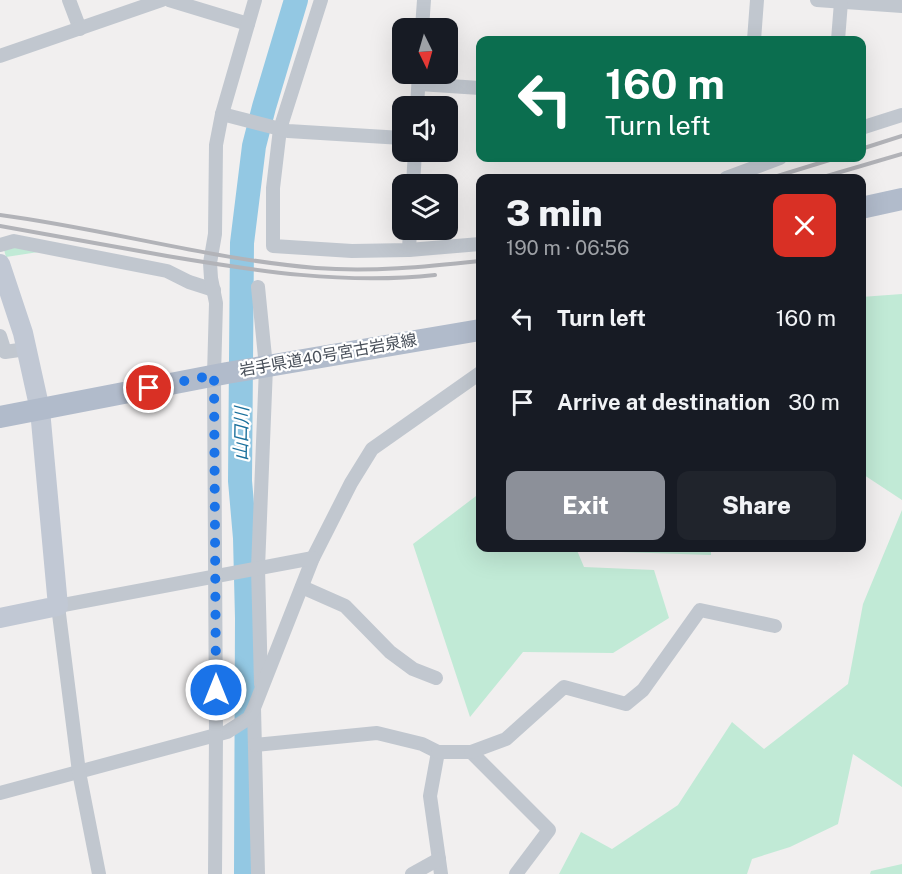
<!DOCTYPE html>
<meta charset="utf-8">
<style>
:root{--surface:#171b24;--page:#20242c;--text:#f1f3f6;--muted:#9ea1a6;--accent:#8c9099}
body{margin:0;font-family:"Public Sans","Noto Sans JP",sans-serif;background:var(--page);color:var(--text);height:100vh;display:flex;flex-direction:column;font-size:22px;white-space:nowrap}
*{box-sizing:border-box;margin:0}
p{font-size:20px;color:var(--muted)}
.icon{flex:none;width:33px;height:33px;fill:none;stroke:currentColor;stroke-width:2;stroke-linecap:round;stroke-linejoin:round}
.map{position:relative;flex:1;overflow:hidden}
.details{position:absolute;left:476px;top:174px;width:390px;height:378px;display:flex;flex-direction:column;background:var(--surface);border-radius:12px;box-shadow:0 6px 24px #0002}
.details>*{flex:none}
.top-card{position:absolute;left:476px;top:36px;width:390px;height:126px;border-radius:12px;box-shadow:0 6px 24px #0002;background:#0b6e4f;color:#fff;overflow:hidden}
.needle{width:39px;rotate:175deg}
.tools{position:absolute;left:392px;top:18px;display:grid;gap:12px}
.tools a{display:grid;place-items:center;width:66px;height:66px;border-radius:12px;background:var(--surface);box-shadow:0 6px 24px #0002;font-size:30px}
.pin{position:absolute;display:grid;place-items:center;width:51px;height:51px;color:#fff;margin:-26px;border:3px solid #fff;border-radius:50%;box-shadow:0 2px 6px #0007}
.me{position:absolute;width:66px;margin:-33px;rotate:0deg;stroke-linejoin:round;filter:drop-shadow(0 0 4px #0008)}
.turn{display:flex;align-items:center;gap:21px;height:126px;padding:0 30px;font-size:27px}
.turn .icon{width:78px;height:78px;stroke-width:2.5}
.turn b{display:block;font-size:42px;line-height:51px}
.round{display:grid;place-items:center;flex:none;width:63px;height:63px;border-radius:12px;background:var(--page)}
.overview{display:flex;align-items:center;justify-content:space-between;height:102px;padding:0 30px}
h1{font-size:36px;font-weight:800;line-height:45px}
.primary-button{display:flex;gap:12px;margin-top:auto;padding:12px 30px}
.primary-button a{flex:1;height:69px;border-radius:12px;background:var(--accent);color:#fff;font-size:24px;font-weight:800;line-height:69px;text-align:center}
.primary-button a+a{background:var(--page);color:var(--text)}
ul{padding:0;list-style:none}
li{display:flex;align-items:center;gap:18px;height:84px;padding:0 30px}
li div{flex:1}
li b{display:block;font-size:22px}
li em{font-style:normal}
.map>svg:first-child{display:block}
.green{fill:#c1ead6}
.lines{fill:none;stroke-linecap:round;stroke-linejoin:round}
.river{stroke:#93c8e3;stroke-width:24}
.street{stroke:#c1c7cf;stroke-width:14}
.secondary{stroke:#c1c8d4;stroke-width:20}
.primary{stroke:#b1bbcb;stroke-width:22}
.rail{stroke:#b2b3b8;stroke-width:4}
.route{stroke:#1a73e8;stroke-width:10;stroke-dasharray:0 18}
.labels{text-anchor:middle;dominant-baseline:central;stroke-width:4.5;stroke-linejoin:round;paint-order:stroke}
.street-label{font-size:16px;fill:#49505a;stroke:#fff}
.water-label{font-size:18px;font-style:italic;fill:#1a709c;stroke:#fff}
</style>
<div class="map">
<svg width="902" height="874" viewBox="0 0 902 874">
<rect width="100%" height="100%" fill="#f1efef"/>
<g class="green">
<polygon points="3,246 45,251 6,257"/>
<polygon points="902,294 902,500 864,475 861,475 861,297"/>
<polygon points="480,493 480,548 576,548 584,567 654,570 669,618 613,653 523,652 470,717 413,544"/>
<polygon points="902,510 902,787 853,754 838,824 790,847 752,859 747,874 559,874 581,832 612,849 678,805 732,722 764,749 848,684 863,604"/>
<polygon points="618,548 711,548 711,555 621,552"/>
<polygon points="902,864 902,874 870,874 871,871"/>
</g>
<g class="lines">
<polyline class="river" points="246,874 247,618 245,538 240,481 242,243 254,146 264,107 296,0"/>
<g class="street">
<polyline points="69,0 80,29"/>
<polyline points="169,0 248,24"/>
<polyline points="321,0 280,129 273,188 273,246 352,251 409,250 480,244"/>
<polyline points="817,0 902,6"/>
<polyline points="422,28 424,0"/>
<polyline points="754,40 757,0"/>
<polyline points="838,40 841,2"/>
<polyline points="0,56 162,0"/>
<polyline points="419,84 480,88"/>
<polyline points="417,106 419,74"/>
<polyline points="222,114 288,131 402,138"/>
<polyline points="861,128 902,115"/>
<polyline points="726,178 780,158"/>
<polyline points="413,184 415,152"/>
<polyline points="0,245 14,241 167,271 189,282 214,290"/>
<polyline points="409,250 410,230"/>
<polyline points="258,287 266,367 258,568 261,684"/>
<polyline points="0,336 5,352 26,349"/>
<polyline points="302,587 345,606 390,652 413,669 436,678"/>
<polyline points="254,708 258,874"/>
<polyline points="255,745 377,733 422,744 438,752 430,796 441,874"/>
<polyline points="438,752 471,752 549,830 516,874"/>
<polyline points="471,752 506,739 564,687 626,704 643,690 700,610 775,626"/>
<polyline points="0,793 227,732 249,718 254,708 313,558 351,483 372,449 480,373"/>
<polyline points="99,874 79,772 58,606 313,558"/>
<polyline points="215,874 216,735 214,375 216,303 211,278 210,263 215,234 216,145 222,114 255,0"/>
<polyline points="412,874 439,859"/>
</g>
<polyline class="secondary" points="0,264 23,333 40,410 58,606 0,618"/>
<g class="primary">
<polyline points="861,208 902,199"/>
<polyline points="0,417 227,373 480,330"/>
</g>
<g class="rail">
<polyline points="861,149 902,136"/>
<polyline points="771,178 836,158"/>
<polyline points="820,178 902,154"/>
<path d="M0,215C106,229 209,259 316,268C371,272 425,267 480,261"/>
<path d="M0,226C56,236 111,246 167,256C256,271 345,285 435,275"/>
</g>
</g>
<g class="lines">
<polyline class="route" points="149,388 214,375 216,690"/>
</g>
<g class="labels">
<g class="street-label">
<text transform="translate(328 355) rotate(-10)">岩手県道40号宮古岩泉線</text>
</g>
<g class="water-label">
<text transform="translate(241 434) rotate(-89)">山口川</text>
</g>
</g>
</svg>
<div class="tools">
<a><svg class="needle" viewBox="-14 -14 28 28"><path d="M0-13l5 13h-10z" fill="#e53935"/><path d="M0 13l5-13h-10z" fill="#9ea1a6"/></svg></a>
<a><svg class="icon" aria-label="sound" viewBox="0 0 24 24"><path d="M4 9h4l5-4v14l-5-4H4zM17 9q2 3 0 6"/></svg></a>
<a><svg class="icon" aria-label="layers" viewBox="0 0 24 24"><path d="M12 4l9 5-9 5-9-5zM3 14l9 5 9-5"/></svg></a>
</div>
<div class="pin" style="left:149px;top:388px;background:#d93025"><svg class="icon" aria-label="arrive" viewBox="0 0 24 24"><path d="M6 21V4h12l-3 4 3 4H6"/></svg></div>
<svg class="me" style="left:216px;top:690px" viewBox="-20 -20 40 40"><circle r="17" fill="#1a73e8" stroke="#fff" stroke-width="3"/><path d="M0-11L8 9 0 5-8 9z" fill="#fff"/></svg>
<div class="top-card">
<div class="turn"><svg class="icon" aria-label="left" viewBox="0 0 24 24"><path d="M17 20v-9H6M10 6l-5 5 5 5"/></svg><div><b>160 m</b>Turn left</div></div>
</div>
<section class="details">
<div class="overview"><div><h1>3 min</h1><p>190 m · 06:56</p></div><a class="round" style="background:#d93025;color:#fff"><svg class="icon" aria-label="close" viewBox="0 0 24 24"><path d="M6 6l12 12M18 6L6 18"/></svg></a></div>
<ul>
<li><svg class="icon" aria-label="left" viewBox="0 0 24 24"><path d="M17 20v-9H6M10 6l-5 5 5 5"/></svg><div><b>Turn left</b></div><em>160 m</em></li>
<li><svg class="icon" aria-label="arrive" viewBox="0 0 24 24"><path d="M6 21V4h12l-3 4 3 4H6"/></svg><div><b>Arrive at destination</b></div><em>30 m</em></li>
</ul>
<div class="primary-button"><a>Exit</a><a>Share</a></div>
</section>
</div>
